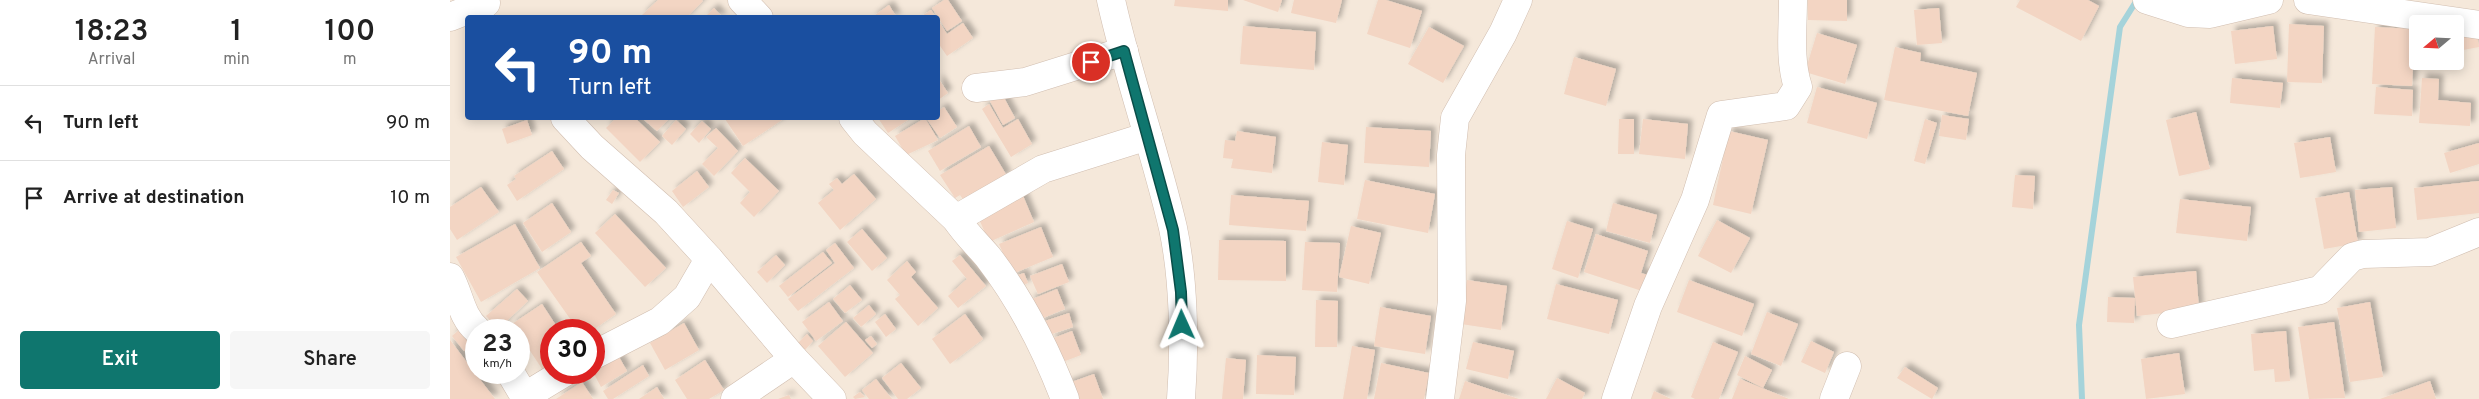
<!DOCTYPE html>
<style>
:root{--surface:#fff;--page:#f6f6f6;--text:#222;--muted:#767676;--line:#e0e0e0;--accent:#0f766e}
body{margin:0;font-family:Overpass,sans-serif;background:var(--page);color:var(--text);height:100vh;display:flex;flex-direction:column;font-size:19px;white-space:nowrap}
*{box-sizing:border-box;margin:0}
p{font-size:16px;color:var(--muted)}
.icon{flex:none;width:28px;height:28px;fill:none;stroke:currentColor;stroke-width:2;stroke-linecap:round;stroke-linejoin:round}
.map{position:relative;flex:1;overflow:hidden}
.details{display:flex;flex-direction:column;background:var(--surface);width:450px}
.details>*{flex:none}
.top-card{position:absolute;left:15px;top:15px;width:475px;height:105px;border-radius:5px;box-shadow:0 2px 12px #0003;background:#1a4fa0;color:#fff;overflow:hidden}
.needle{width:32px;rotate:251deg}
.buttons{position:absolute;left:1959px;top:15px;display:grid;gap:10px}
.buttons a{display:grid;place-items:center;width:55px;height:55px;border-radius:5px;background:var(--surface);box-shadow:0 2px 12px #0003;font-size:25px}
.speed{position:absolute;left:15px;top:319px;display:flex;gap:10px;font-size:25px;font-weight:700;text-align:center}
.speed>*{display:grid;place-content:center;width:65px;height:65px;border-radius:50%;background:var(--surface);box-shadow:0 2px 12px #0003;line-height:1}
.speed small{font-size:12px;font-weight:400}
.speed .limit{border:8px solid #d22;background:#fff;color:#111}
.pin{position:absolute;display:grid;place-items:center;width:42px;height:42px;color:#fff;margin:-21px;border:2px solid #fff;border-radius:50%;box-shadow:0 1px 5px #0007}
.me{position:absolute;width:55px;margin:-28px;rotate:359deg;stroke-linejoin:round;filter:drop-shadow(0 0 4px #0008)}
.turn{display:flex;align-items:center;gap:18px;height:105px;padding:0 20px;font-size:22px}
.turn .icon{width:65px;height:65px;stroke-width:2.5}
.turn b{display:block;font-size:35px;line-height:42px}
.eta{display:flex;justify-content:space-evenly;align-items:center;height:85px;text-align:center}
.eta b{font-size:30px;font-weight:600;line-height:35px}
.primary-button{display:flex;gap:10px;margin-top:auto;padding:10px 20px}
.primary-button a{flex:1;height:58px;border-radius:5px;background:var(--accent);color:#fff;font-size:20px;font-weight:600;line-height:58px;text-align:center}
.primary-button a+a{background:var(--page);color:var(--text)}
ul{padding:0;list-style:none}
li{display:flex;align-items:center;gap:15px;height:75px;padding:0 20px;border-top:1px solid var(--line)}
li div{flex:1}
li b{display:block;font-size:19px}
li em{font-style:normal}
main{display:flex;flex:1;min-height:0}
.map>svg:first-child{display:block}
.residential{fill:#f5e8da;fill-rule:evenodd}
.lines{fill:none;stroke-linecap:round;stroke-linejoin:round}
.stream{stroke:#a5d3da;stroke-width:6}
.building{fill:#f3d5c3;filter:url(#shadow)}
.minor-casing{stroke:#d1beb0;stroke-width:29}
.minor{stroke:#fff;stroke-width:28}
.route-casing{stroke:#0a4d48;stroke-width:12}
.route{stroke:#0f766e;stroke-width:9}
</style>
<main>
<section class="details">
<div class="eta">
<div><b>18:23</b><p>Arrival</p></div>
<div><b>1</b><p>min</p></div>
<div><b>100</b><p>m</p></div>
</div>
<ul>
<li><svg class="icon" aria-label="left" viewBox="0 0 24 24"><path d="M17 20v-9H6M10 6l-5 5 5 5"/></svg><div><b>Turn left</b></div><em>90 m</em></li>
<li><svg class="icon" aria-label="arrive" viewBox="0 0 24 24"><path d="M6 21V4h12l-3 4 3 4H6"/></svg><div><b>Arrive at destination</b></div><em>10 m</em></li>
</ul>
<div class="primary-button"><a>Exit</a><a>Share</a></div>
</section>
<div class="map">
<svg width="2029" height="399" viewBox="0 0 2029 399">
<defs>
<filter id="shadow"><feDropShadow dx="4.5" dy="-4.5" stdDeviation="2.5" flood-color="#0004"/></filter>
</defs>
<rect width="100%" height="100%" fill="#fdf6ec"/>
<path class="residential" d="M0,0H2029V399H0ZM18,18H488V118H18ZM1968,24H2005V61H1968ZM26,330H69V372H26ZM101,330H144V372H101Z"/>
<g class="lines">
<polyline class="stream" points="1632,399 1629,325 1670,27 1687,0"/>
</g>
<g class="building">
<polygon points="208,0 252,0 253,1 236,18 194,18 192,15"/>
<polygon points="494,0 498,0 512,21 497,31 482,8"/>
<polygon points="725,0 778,0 778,11 724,6"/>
<polygon points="793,0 832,0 828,12"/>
<polygon points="844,0 892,0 886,23 841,13"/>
<polygon points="928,0 936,0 972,11 960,48 917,34"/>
<polygon points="1358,0 1397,0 1397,21 1358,20"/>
<polygon points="1570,0 1638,0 1649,6 1631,41 1566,7"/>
<polygon points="439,5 447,18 421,18"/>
<polygon points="264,8 273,18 254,18"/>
<polygon points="1489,8 1492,43 1467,45 1464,10"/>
<polygon points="481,10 486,18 469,18"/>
<polygon points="488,20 497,34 513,23 523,38 497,56 488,43"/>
<polygon points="1839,24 1874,26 1872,83 1837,82"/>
<polygon points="793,26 866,32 864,70 790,64"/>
<polygon points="1823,26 1827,59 1785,64 1781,31"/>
<polygon points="979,27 1014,46 993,83 958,64"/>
<polygon points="1925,27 1965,29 1962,86 1922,84"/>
<polygon points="2027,31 2029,47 2008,51 2005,36"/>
<polygon points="1367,33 1407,45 1395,84 1355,72"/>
<polygon points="1445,47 1471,53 1470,61 1527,73 1518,116 1434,100"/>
<polygon points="1124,57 1166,69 1156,106 1114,94"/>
<polygon points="1972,61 1992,61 1991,70 1972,69"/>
<polygon points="488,78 498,93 488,100"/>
<polygon points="1782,78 1833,83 1830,108 1780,103"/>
<polygon points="1972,78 1989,79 1988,100 2021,103 2020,126 1969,123"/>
<polygon points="1367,87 1427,103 1417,139 1357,123"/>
<polygon points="1926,87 1963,90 1962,116 1924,114"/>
<polygon points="552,94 565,118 553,125 540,101"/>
<polygon points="539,104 553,128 568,119 582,144 561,157 532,109"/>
<polygon points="494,107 507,127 490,138 476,118 488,118 488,111"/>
<polygon points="1746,112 1760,169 1729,176 1716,120"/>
<polygon points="1492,115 1519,119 1516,140 1489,136"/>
<polygon points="166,118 185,118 210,142 190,162 156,128"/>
<polygon points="192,118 220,118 207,131"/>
<polygon points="276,118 335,118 293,146 275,119"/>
<polygon points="428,118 461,118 438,133"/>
<polygon points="475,118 488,140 456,155 445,136"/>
<polygon points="1169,119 1184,119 1184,154 1168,154"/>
<polygon points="1193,119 1238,124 1235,159 1189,154"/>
<polygon points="1475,119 1487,123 1475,164 1464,161"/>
<polygon points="77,120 82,135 57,144 52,129"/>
<polygon points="226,120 236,129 222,145 212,136"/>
<polygon points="252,121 261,129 249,143 240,134"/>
<polygon points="519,126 531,147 490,171 478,151"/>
<polygon points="916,127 981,131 979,167 914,163"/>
<polygon points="266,128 288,151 264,176 252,164 268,148 256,137"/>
<polygon points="787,131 826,137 822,173 781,168 783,159 773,158 775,140 785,141"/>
<polygon points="1279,131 1318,140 1301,214 1263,205"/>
<polygon points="1880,137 1886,172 1850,178 1844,143"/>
<polygon points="872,142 898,145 894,185 868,182"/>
<polygon points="2029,143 2029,164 2000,173 1994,153"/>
<polygon points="539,146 557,176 515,202 510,195 505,198 490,175"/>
<polygon points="102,151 114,169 67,201 57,185 66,179 64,176"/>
<polygon points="295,158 329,191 304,217 290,203 300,192 281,173"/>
<polygon points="247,171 259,187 233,207 222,191"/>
<polygon points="404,174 426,199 390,230 368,203 384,190 379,184 387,178 392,184"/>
<polygon points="1565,175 1585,176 1583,209 1562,207"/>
<polygon points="915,180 985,194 978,233 907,219"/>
<polygon points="2029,181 2029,213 1967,220 1964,188"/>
<polygon points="31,187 49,212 7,240 0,229 0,207"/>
<polygon points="1942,187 1946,228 1909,232 1905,190"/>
<polygon points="163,190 169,193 162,204 156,200"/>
<polygon points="571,191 584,222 539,242 526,212"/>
<polygon points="1899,192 1908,243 1874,249 1865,198"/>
<polygon points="781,195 859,201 856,231 779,225"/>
<polygon points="1730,199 1801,207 1797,241 1726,233"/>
<polygon points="102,203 121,232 92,252 73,223"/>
<polygon points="1163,203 1207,215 1200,243 1156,231"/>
<polygon points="165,214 216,268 195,287 145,233"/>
<polygon points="1267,220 1300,238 1281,273 1248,256"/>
<polygon points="1117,221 1143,229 1128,278 1102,269"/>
<polygon points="65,224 90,268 31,302 6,257"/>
<polygon points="901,226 931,233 919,284 889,277"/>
<polygon points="591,227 603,257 562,274 549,244"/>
<polygon points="412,229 437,258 422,271 397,242"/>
<polygon points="1146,234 1198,251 1191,273 1201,276 1195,292 1134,272"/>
<polygon points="769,240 836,241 836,281 768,280"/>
<polygon points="131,242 141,256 131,263 166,314 143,330 128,330 87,272"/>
<polygon points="855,242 890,243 887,292 852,290"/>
<polygon points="385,243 404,268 348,311 338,299 385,263 376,250"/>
<polygon points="373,252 382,263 338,297 329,286"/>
<polygon points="326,255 335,265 317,283 307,272"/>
<polygon points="510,255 536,286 508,308 498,296 517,279 502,261"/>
<polygon points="457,261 466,272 461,277 488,308 468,326 445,299 450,295 437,280"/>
<polygon points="612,264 619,282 588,294 580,276"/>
<polygon points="1746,271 1749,309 1687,316 1683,277"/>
<polygon points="574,273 578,283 566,288 562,277"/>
<polygon points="1017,280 1057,286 1051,330 1011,324"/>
<polygon points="1239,280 1304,304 1292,336 1227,312"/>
<polygon points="1106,284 1168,300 1159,334 1097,319"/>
<polygon points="400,285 412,300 395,313 383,299"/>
<polygon points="67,289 78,301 48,329 36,316"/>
<polygon points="607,289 615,309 588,320 580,300"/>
<polygon points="1658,297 1685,298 1684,323 1657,322"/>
<polygon points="866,300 888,301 887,347 865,347"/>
<polygon points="379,302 393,321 366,341 352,322"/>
<polygon points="1920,302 1933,377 1900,382 1887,308"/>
<polygon points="92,304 109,330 101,330 101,367 94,372 69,334 69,330 66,330 62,324"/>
<polygon points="419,305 426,314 411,327 403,318"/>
<polygon points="930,307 981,316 975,354 924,346"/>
<polygon points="1317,312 1348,324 1331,366 1301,354"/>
<polygon points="619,313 623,327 593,337 589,323"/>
<polygon points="435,314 446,329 436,337 425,322"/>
<polygon points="515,314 533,339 500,364 482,339"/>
<polygon points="396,322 423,353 395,377 368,346"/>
<polygon points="1884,322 1895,398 1859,399 1848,327"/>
<polygon points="234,323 249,350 215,370 200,343"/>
<polygon points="9,330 21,346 14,351 2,336"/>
<polygon points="622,331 631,355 610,363 601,339"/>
<polygon points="1836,331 1840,381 1825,382 1824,369 1804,371 1801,334"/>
<polygon points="357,334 363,341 355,350 348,343"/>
<polygon points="421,336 427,344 422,348 415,340"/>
<polygon points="0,340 45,399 0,399"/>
<polygon points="1361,341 1384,352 1375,373 1351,362"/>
<polygon points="1023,342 1064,351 1058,379 1016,369"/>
<polygon points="1263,342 1288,352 1269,399 1245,399 1241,397"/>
<polygon points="902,346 925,350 917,399 893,399"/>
<polygon points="1729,353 1735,394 1696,399 1691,359"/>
<polygon points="807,355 846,357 844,395 806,394"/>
<polygon points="1295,356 1322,370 1313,388 1287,375"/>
<polygon points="169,357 177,371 151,387 143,372"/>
<polygon points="776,358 796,360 793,399 772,399"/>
<polygon points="255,360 274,390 259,399 237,399 225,380"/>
<polygon points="451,363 471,388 457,399 448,399 432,378"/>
<polygon points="931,363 979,373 974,399 924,399"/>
<polygon points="193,365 199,376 163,399 158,399 153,391"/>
<polygon points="1455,367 1488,388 1482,399 1447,378"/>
<polygon points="34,372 46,372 48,376 40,382"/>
<polygon points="644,374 653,399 621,399 616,384"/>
<polygon points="1107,378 1135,393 1132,399 1096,399"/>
<polygon points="426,379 442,399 419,399 412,390"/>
<polygon points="1290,379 1339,399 1282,399"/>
<polygon points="1015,381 1069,399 1009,399"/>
<polygon points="1980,381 1986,399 1930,399"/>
<polygon points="132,382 143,399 106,399"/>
<polygon points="207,387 214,399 189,399"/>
<polygon points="1204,391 1221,399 1201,399"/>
<polygon points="410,392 415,397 405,399 403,397"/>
<polygon points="339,395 341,399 328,399"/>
</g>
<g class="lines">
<g class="minor-casing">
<g id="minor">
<polyline points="292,0 309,18"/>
<path d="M661,0C678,77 705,151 723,228C734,280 735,346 731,399"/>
<polyline points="1697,0 1738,13 1760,14 1819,0"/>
<polyline points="1858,0 2029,25"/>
<polyline points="0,17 36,3"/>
<polyline points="526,88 575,82 674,51"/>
<polyline points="115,118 142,147 216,212 259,259 344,359 382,399"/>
<path d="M403,118L415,133L506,219C515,233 527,244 538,257C571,300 596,349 615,399"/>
<polyline points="506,219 593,169 698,136"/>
<path d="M0,277C10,296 11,316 27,330"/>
<polyline points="1721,324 1870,290 1902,257 1913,254 1980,252 2029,232"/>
<polyline points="144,355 210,321 237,297 259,259"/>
<polyline points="60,372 76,399"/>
<polyline points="74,397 115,372"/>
<polyline points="285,399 344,359"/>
<polyline points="990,399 1002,301 1001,155 1005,118 1053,33 1068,0"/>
<path d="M1166,399L1198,306L1245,200L1271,115L1336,106L1348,87C1339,60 1343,29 1343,0"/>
<polyline points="1384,399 1397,366"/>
</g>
</g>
<use href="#minor" class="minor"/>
</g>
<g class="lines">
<g class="route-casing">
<polyline id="route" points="641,62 674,51 723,230 731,292 732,325"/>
</g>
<use href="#route" class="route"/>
</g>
</svg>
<div class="buttons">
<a><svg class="needle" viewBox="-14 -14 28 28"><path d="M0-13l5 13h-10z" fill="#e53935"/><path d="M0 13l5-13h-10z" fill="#767676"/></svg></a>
</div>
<div class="speed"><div>23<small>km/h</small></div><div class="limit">30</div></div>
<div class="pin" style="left:641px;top:62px;background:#d93025"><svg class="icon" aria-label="arrive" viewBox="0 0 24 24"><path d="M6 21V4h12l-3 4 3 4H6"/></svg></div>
<svg class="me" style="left:732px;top:325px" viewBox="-20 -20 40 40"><path d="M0-17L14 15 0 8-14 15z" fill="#0f766e" stroke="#fff" stroke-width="4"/></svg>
<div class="top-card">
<div class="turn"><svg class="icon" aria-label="left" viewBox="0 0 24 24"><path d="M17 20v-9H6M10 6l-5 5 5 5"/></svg><div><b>90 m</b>Turn left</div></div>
</div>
</div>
</main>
